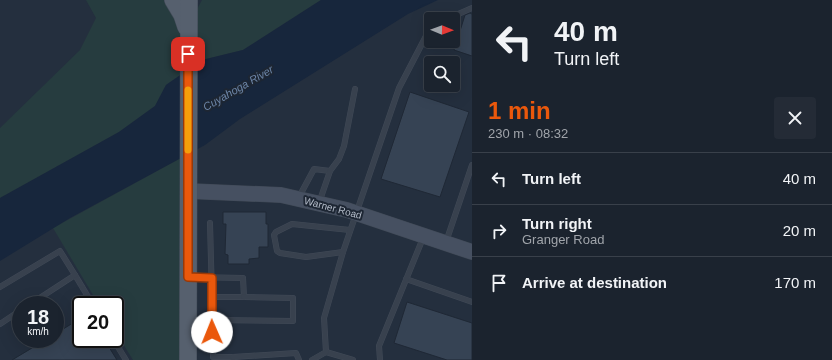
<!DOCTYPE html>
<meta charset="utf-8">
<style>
:root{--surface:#1b232e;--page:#242b36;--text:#f1f3f6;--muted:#a0a4aa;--line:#39404a;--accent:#ea580c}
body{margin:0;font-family:Helvetica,sans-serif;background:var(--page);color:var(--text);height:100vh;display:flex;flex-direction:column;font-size:15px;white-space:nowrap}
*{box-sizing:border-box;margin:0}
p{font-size:13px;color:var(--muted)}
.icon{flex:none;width:22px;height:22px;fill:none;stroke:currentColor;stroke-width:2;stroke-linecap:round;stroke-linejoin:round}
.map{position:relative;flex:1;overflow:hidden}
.panel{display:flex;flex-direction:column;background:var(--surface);width:360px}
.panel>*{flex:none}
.banner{background:#1b232e;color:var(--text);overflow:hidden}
.needle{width:26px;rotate:91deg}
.fabs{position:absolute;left:424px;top:12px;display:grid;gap:8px}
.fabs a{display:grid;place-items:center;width:36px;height:36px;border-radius:4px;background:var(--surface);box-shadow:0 4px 16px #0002,0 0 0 1px var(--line);font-size:20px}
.speed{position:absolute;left:12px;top:296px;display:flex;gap:8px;font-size:20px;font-weight:700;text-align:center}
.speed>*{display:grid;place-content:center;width:52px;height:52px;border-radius:50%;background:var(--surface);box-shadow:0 4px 16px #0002,0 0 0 1px var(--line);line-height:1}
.speed small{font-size:10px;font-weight:400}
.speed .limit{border:2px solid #111;border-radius:6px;background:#fff;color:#111}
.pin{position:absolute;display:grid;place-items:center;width:34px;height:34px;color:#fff;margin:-17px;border-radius:8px;box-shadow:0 2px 6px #0006}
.me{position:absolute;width:44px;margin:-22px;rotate:359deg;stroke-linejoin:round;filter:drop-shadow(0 0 3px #0008)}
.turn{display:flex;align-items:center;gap:14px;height:84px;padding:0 16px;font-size:18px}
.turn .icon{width:52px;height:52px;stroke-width:2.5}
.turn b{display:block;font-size:28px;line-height:34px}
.round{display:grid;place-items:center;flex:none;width:42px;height:42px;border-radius:4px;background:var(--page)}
.overview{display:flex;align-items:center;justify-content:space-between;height:68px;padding:0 16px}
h1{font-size:24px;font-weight:700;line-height:30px;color:var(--accent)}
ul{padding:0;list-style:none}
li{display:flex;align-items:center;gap:12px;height:52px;padding:0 16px;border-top:1px solid var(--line)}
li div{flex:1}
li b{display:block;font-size:15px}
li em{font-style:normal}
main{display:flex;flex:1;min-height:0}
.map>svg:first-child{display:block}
.green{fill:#263c3f}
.water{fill:#17263c}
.building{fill:#364354;stroke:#1f2835}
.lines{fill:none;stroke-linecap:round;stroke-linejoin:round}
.service-casing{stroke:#414a57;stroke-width:6}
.secondary-casing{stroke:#414a57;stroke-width:16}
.primary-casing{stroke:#414a57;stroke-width:18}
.service{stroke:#38414e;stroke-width:5}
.secondary{stroke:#465061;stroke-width:15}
.primary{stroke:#56606e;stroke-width:17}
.route-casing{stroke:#983908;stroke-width:10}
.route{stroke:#ea580c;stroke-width:7}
.slow{stroke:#f59e0b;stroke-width:7}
.labels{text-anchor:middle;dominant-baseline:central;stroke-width:4;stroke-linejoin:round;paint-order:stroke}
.street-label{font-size:10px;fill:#b4bcc9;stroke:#1d2633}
.water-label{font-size:11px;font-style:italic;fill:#6d86a8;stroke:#1d2633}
</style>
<main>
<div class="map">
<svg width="472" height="360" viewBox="0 0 472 360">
<rect width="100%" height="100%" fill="#242f3e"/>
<g class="green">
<polygon points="86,0 173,0 196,11 202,0 321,0 243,50 202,60 166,85 155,106 119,132 0,198 0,128 80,50 96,18"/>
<polygon points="188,154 188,360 133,360 115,331 115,305 99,305 53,228"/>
</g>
<polygon class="water" points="321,0 438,0 408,14 240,119 205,145 70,218 0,261 0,198 119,132 155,106 166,85 202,60 243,50"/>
<g class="building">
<polygon points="470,13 472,14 472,56 454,50 465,15"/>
<polygon points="410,92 469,112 440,197 381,179"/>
<polygon points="223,212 266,212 266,224 268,224 268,247 259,247 259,258 249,259 249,264 228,264 228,255 225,254 226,224 223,224"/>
<polygon points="407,302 472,323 472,360 447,360 394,343"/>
<polygon points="81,318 81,339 104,339 117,360 12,360 47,339 55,339 55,334"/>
</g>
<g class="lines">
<g class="service-casing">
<g id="service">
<polyline points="447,19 472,8"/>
<polyline points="299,197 314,169 330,171"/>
<polyline points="319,203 330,171 339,159 344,146 355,89"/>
<polyline points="446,242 472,165"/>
<polyline points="343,252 306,257 280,253 277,251 274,235 276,232 292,224 350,230"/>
<polyline points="75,275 93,305"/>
<polyline points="191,277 243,278 244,297 212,297 210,223"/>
<polyline points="406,279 472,302"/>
<polyline points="0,287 60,251 75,275 29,305"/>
<polyline points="212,297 212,320 293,321 293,298 244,297"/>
<polyline points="212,320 213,357 233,357 233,359"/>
<polyline points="0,324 21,310"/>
<polyline points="113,339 126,360"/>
<polyline points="326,352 353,360"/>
<polyline points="233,357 296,353 299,360"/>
<polyline points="312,360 326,352 324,318 343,252 399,88 426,36 431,32"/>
<polyline points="380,360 379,346 423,238"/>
</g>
</g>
<g class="secondary-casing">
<polyline id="secondary" points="188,191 281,195 347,210 472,252"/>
</g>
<g class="primary-casing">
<g id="primary">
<polyline points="173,0 182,15 186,27"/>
<polyline points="188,360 189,0"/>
</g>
</g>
<use href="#service" class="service"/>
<use href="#secondary" class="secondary"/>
<use href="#primary" class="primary"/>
</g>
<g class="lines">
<g class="route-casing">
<polyline id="route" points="188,54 188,277 212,278 212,332"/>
</g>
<use href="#route" class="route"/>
<polyline class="slow" points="188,150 188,90"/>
</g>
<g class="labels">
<g class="street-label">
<text transform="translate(333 208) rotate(15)">Warner Road</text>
</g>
<g class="water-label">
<text transform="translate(238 88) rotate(-30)">Cuyahoga River</text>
</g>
</g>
</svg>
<div class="fabs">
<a><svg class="needle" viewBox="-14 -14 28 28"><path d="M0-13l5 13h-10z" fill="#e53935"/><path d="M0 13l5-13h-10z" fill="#a0a4aa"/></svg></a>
<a><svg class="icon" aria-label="search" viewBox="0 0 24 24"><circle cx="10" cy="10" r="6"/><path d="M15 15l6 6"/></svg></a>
</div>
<div class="speed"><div>18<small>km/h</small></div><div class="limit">20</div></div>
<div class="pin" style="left:188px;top:54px;background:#d93025"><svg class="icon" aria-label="arrive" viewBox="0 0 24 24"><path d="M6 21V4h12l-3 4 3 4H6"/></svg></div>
<svg class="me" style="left:212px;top:332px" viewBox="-20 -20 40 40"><circle r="19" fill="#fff"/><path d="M0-13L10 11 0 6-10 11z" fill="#ea580c"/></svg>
</div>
<section class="panel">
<div class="banner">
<div class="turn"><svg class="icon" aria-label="left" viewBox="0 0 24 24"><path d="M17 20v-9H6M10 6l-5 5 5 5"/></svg><div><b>40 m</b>Turn left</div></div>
</div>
<div class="overview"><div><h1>1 min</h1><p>230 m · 08:32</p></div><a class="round"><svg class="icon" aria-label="close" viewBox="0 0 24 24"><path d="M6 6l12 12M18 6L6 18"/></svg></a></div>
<ul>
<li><svg class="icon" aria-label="left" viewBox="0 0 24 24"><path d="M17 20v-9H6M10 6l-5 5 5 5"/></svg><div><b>Turn left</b></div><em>40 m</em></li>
<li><svg class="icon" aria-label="right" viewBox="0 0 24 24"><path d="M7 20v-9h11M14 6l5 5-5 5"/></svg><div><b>Turn right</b><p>Granger Road</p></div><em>20 m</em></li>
<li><svg class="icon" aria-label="arrive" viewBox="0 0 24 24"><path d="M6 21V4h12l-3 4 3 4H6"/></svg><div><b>Arrive at destination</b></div><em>170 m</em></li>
</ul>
</section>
</main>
